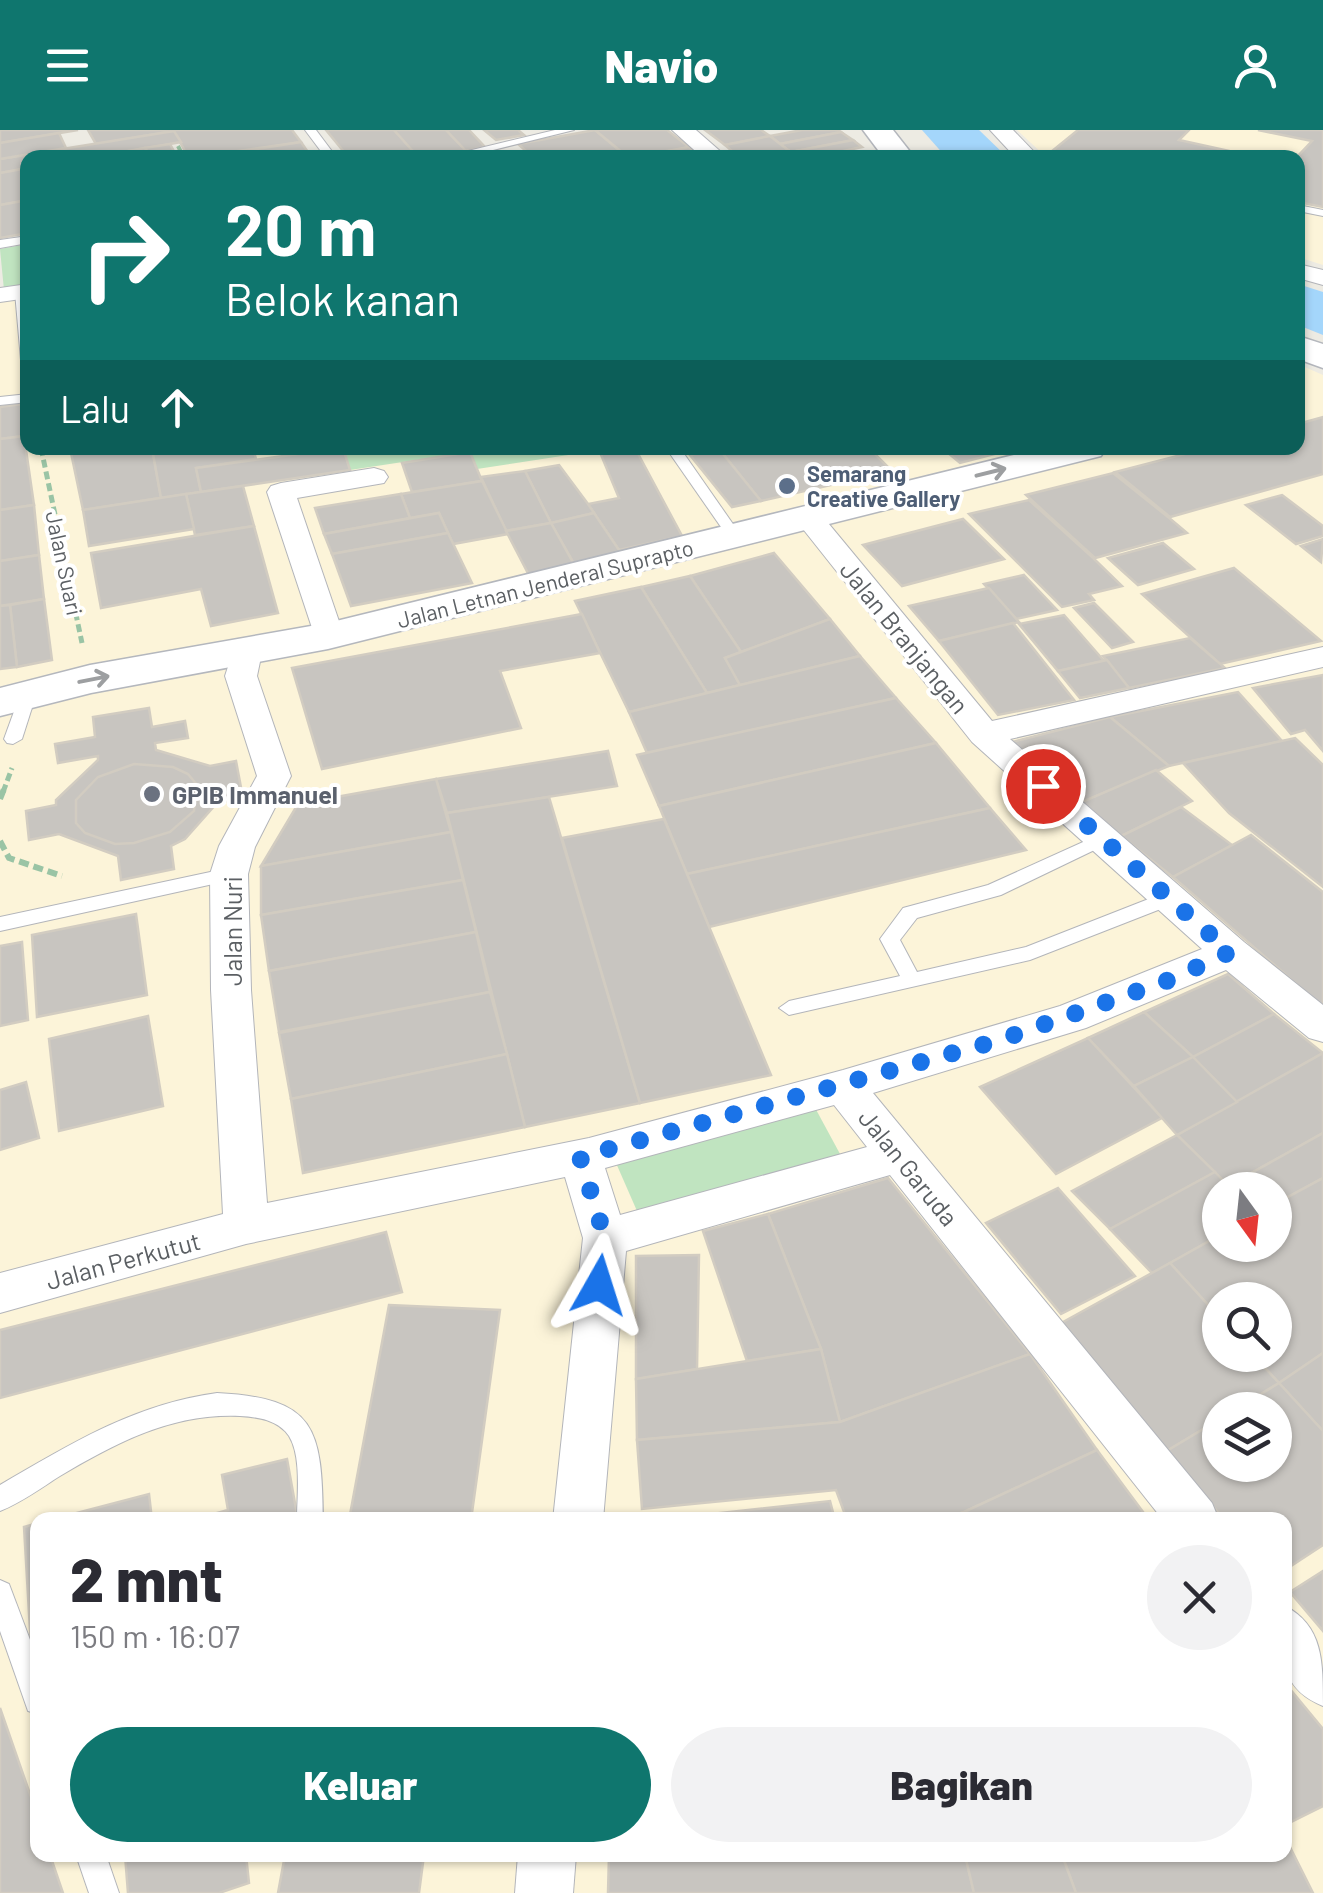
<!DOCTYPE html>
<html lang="id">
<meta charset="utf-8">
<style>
:root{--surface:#fff;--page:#f2f2f3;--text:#2b2b33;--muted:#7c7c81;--accent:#0f766e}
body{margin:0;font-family:Barlow,sans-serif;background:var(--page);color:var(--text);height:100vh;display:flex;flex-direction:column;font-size:38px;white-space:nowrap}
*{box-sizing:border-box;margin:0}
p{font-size:32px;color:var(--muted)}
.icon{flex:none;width:55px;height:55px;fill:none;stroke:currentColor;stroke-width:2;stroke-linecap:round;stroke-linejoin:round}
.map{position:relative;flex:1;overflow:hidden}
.side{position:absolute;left:30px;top:1382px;width:1262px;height:350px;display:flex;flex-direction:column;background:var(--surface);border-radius:20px;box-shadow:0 2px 8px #0004}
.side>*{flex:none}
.top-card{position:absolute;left:20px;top:20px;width:1285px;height:305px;border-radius:20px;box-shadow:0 2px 8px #0004;background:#0f766e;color:#fff;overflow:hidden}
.needle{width:65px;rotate:165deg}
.controls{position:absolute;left:1202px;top:1042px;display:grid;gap:20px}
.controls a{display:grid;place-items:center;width:90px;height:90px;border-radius:50%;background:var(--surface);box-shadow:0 2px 8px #0004;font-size:50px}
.pin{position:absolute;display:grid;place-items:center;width:85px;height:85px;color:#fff;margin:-42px;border:5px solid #fff;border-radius:50%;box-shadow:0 2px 10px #0007}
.me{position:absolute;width:110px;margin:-55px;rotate:6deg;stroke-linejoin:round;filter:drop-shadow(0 0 8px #0008)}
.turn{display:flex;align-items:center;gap:35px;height:210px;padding:0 40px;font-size:45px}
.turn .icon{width:130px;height:130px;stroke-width:2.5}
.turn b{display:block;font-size:70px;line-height:85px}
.then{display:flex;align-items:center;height:95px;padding:0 40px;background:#0003;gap:20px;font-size:38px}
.round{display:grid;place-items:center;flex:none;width:105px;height:105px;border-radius:52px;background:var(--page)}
.headline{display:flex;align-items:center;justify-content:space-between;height:170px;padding:0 40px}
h1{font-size:60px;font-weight:800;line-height:75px}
.action{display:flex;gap:20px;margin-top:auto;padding:20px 40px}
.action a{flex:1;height:115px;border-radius:60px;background:var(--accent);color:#fff;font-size:40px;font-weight:800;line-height:115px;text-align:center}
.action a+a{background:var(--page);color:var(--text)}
header{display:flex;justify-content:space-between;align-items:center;height:130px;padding:0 40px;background:var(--accent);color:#fff;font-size:45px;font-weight:800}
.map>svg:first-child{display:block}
.commercial{fill:#fcf4d9;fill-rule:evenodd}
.green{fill:#c0e4c0}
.water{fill:#a4d6fb}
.building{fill:#c8c5c0;stroke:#d2ccc1;stroke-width:2.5}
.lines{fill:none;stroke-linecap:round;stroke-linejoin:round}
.lane-casing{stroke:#b3b5ba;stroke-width:2}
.street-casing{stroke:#b3b5ba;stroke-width:2}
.secondary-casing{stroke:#b4b7bd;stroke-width:3}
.path-far2{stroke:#9ac4a5;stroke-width:4;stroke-dasharray:6 2.5;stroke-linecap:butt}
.path-far1{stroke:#9ac4a5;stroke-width:5;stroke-dasharray:8 4;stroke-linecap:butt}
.path{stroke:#9ac4a5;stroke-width:6;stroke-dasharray:10 5;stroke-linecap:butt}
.lane{fill:#fff;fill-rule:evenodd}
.street{fill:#fff;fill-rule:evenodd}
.secondary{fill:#fff;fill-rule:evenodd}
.oneway{stroke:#9d9fa1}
.route{stroke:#1a73e8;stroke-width:18;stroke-dasharray:0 32.4}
.service-dot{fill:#5c6f8a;stroke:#fff;stroke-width:4}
.worship-dot{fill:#6b7280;stroke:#fff;stroke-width:4}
.labels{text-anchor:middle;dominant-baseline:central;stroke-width:8;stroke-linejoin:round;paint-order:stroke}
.far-service-label{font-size:22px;font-weight:bold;fill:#4e5e75;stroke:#fff;text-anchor:start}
.far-street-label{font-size:22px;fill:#5b5f63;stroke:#fff}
.street-label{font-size:25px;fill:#5b5f63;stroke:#fff}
.worship-label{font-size:25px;font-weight:bold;fill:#5b616d;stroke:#fff;text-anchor:start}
</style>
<header><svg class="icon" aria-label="menu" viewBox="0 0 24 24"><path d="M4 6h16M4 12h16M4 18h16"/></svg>Navio<svg class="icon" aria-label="person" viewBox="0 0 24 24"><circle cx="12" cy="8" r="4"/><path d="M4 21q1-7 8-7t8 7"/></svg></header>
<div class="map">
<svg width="1323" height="1763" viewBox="0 0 1323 1763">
<rect width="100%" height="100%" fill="#edebe3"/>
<g class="commercial">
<polygon points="1017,0 1323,0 1323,135 1298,127 1298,28 1046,27"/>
<path d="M27,167L28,318H1298V234L1323,245V1763H0V171ZM1220,1060H1275V1115H1220ZM1220,1170H1275V1225H1220ZM1220,1280H1275V1335H1220ZM38,1390H1285V1725H38Z"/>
</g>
<g class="green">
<polygon points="27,114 27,156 4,160 0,119"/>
<polygon points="343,318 614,318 477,339 469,322 350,340"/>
<polygon points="813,974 846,1035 644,1097 616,1033"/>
</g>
<g class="water">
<polygon points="922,0 979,0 1007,27 946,27"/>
<polygon points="1298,154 1323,162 1323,205 1298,195"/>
</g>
<g class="building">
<polygon points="0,0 78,0 0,13"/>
<polygon points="88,0 173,0 174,1 96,14"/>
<polygon points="173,0 292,0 301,12 189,28"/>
<polygon points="326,0 394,0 419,28 349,28"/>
<polygon points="394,0 446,0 466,21 419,28"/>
<polygon points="446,0 469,0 485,17 466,21"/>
<polygon points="484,0 518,0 524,5 496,10"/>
<polygon points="595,0 620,21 587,28 534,28 518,14"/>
<polygon points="595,0 667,0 689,17 629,28"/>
<polygon points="705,0 761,0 770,6 725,15"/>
<polygon points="802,0 838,0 841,2 780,14 770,6"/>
<polygon points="1078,0 1189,0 1179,10 1261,28 1082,28 1052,21"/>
<polygon points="1258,0 1323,0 1323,77 1298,72 1296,28 1312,11"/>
<polygon points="174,1 181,12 90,28 28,28 28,38 0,43 0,29"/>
<polygon points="841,2 853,10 791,22 780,14"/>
<polygon points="59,3 66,18 0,29 0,13"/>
<polygon points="770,6 798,28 740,28 725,15"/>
<polygon points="853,10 862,17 811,28 798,28 791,22"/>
<polygon points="301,12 312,28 250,28 245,21"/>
<polygon points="170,14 176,25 151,28 145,18"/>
<polygon points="689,17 702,28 638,28"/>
<polygon points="145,18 151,28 90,28"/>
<polygon points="28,38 28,70 0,75 0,43"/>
<polygon points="28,70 28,103 0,108 0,75"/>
<polygon points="22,274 24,306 0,309 0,277"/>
<polygon points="1323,287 1323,344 1170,387 1115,342 1208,318 1298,318 1298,294"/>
<polygon points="24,306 34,375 0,380 0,309"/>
<polygon points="70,318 152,318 161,368 83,380"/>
<polygon points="152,318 204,318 205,323 253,318 256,329 196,338 201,362 161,368"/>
<polygon points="343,318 350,340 201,362 196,338"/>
<polygon points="635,318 682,406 619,420 588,374 619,368 599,320"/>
<polygon points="727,318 869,318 892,341 761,371 719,319"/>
<polygon points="942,318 1018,318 960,333"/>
<polygon points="719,319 761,371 732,377 690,325"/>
<polygon points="470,322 482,351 412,362 402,333"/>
<polygon points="559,335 588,374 594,383 551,393 525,341"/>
<polygon points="525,341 551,393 506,401 481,347"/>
<polygon points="1113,343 1168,387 1187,403 1095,428 1026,365"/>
<polygon points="482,351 508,404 453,414 439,383 410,388 401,364"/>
<polygon points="243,356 254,396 195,405 186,364"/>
<polygon points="186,364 194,399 89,416 83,380"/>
<polygon points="401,364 410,388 324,404 315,378"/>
<polygon points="1282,365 1323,396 1323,406 1296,414 1246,375"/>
<polygon points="1029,370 1091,426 1122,456 1089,464 1094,470 1062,477 969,384"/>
<polygon points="34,375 39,425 0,431 0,380"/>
<polygon points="439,383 448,403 332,424 324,404"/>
<polygon points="594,383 623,426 576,437 551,393"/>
<polygon points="963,389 1004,429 902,456 863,415"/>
<polygon points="551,393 576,438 530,447 506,401"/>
<polygon points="254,396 278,483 211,496 201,459 101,478 91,423"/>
<polygon points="448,403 472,453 351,476 332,424"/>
<polygon points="1323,409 1321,432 1301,416"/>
<polygon points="1163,413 1194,439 1138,455 1108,428"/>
<polygon points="774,423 830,489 741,522 690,446"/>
<polygon points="39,425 44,469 0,476 0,431"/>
<polygon points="1234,438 1321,511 1220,534 1142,464"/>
<polygon points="1024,445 1057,480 1016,489 984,454"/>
<polygon points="690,446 741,522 725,528 740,555 707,563 641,457"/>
<polygon points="641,457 707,563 629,582 575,471"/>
<polygon points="989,458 1019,492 939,511 909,476"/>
<polygon points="44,469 52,530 17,537 10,475"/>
<polygon points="1094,473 1133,512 1112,518 1074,478"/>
<polygon points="10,475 17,537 0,539 0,476"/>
<polygon points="582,484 600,523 500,541 521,598 322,639 292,538"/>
<polygon points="1064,485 1104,531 1058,541 1019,494"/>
<polygon points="830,489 860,526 740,555 725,528"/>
<polygon points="1013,493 1074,570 998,585 939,511"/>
<polygon points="1190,508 1225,538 1129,558 1103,526"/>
<polygon points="860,526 896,568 647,623 629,582"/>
<polygon points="1107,530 1129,558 1080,568 1058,541"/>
<polygon points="1323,545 1323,621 1305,600 1291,604 1253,558"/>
<polygon points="1238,562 1282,611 1169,636 1110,587"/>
<polygon points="896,568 936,613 659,676 637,625"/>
<polygon points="149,578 152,597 185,591 188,608 155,613 156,620 210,636 236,631 243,668 217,673 185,709 171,716 174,739 121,750 118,726 59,704 29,710 26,681 56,675 56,670 98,630 98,626 58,633 55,614 95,607 93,587"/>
<polygon points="1110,587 1169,636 1082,672 1012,612"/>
<polygon points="1295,608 1323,635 1323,757 1229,683 1183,633"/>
<polygon points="936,613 990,678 687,744 659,676"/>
<polygon points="608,621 617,656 447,683 436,649"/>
<polygon points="134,634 173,637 188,644 197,655 194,681 170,702 134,713 115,714 85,703 76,693 76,670 98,647"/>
<polygon points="1156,640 1192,671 1121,706 1082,672"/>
<polygon points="436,649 451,702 261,736 298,674"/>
<polygon points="549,667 640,973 525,997 447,683"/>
<polygon points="1181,677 1232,715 1173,747 1121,706"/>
<polygon points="990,678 1026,720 709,797 687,744"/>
<polygon points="664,689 771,945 640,973 562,708"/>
<polygon points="451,702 463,750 261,785 261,736"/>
<polygon points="1251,705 1323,762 1323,877 1173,747"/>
<polygon points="463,750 476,802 269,841 261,785"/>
<polygon points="136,784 147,865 37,887 32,805"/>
<polygon points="476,802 490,862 279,902 269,841"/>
<polygon points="22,812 28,890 0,896 0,816"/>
<polygon points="1228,844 1274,884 1193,927 1144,882"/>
<polygon points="490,862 507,924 291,969 279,903"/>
<polygon points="1144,882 1193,927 1134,956 1088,908"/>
<polygon points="1274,884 1323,923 1237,972 1193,927"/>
<polygon points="148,886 163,976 59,1001 49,909"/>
<polygon points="1088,908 1162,988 1056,1044 980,957"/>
<polygon points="1323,923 1323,1003 1228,1056 1177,1005"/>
<polygon points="507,924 525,997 303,1043 291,969"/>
<polygon points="1193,927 1237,972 1177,1005 1134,956"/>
<polygon points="26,952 39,1008 0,1020 0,960"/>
<polygon points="1323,1003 1323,1048 1275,1074 1275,1060 1232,1060 1228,1056"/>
<polygon points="1177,1005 1215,1042 1110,1099 1072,1061"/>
<polygon points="1215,1042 1232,1060 1220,1060 1220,1105 1170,1133 1152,1143 1110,1099"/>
<polygon points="888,1048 1030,1224 840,1292 821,1219 768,1084"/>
<polygon points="1323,1048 1323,1223 1279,1253 1253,1225 1275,1225 1275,1170 1220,1170 1220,1188 1170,1133 1220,1105 1220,1115 1275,1115 1275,1074"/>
<polygon points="1058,1058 1135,1146 1061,1184 986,1093"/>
<polygon points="768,1084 821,1219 747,1231 703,1101"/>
<polygon points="386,1102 402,1162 0,1268 0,1200"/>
<polygon points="699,1125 697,1239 636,1249 636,1126"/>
<polygon points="1170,1133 1220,1188 1220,1225 1253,1225 1279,1253 1235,1280 1220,1280 1220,1289 1165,1322 1054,1197"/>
<polygon points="389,1175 500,1180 471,1390 349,1390"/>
<polygon points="821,1219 840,1292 637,1310 636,1249"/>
<polygon points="1323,1223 1323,1301 1279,1253"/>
<polygon points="1030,1224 1097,1320 964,1382 939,1390 847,1390 836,1360 642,1379 637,1310 840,1292"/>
<polygon points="1279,1253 1323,1301 1323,1415 1285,1440 1285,1390 1225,1390 1165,1322 1220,1289 1220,1335 1275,1335 1275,1280 1235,1280"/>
<polygon points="1097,1320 1149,1390 939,1390 964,1382"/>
<polygon points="287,1329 298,1390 192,1390 228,1380 222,1345"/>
<polygon points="149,1364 152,1390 50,1390"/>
<polygon points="830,1371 835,1390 656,1390"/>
<polygon points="38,1393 38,1539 32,1535 24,1397"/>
<polygon points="1323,1441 1323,1501 1290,1462"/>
<polygon points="1285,1553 1323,1599 1323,1676 1285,1695"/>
<polygon points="0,1578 38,1687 38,1725 50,1725 63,1763 0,1763"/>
<polygon points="1285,1707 1313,1763 1076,1763 1062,1725 1285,1725"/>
<polygon points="125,1725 246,1725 249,1753 219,1763 128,1763"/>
<polygon points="285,1725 424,1725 419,1763 278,1763"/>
<polygon points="609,1725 965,1725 974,1763 608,1763"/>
<polygon points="965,1725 1062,1725 1076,1763 974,1763"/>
</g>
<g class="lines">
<g class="lane-casing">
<g id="lane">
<polygon points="305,0 316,0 337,28 326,28"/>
<polygon points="555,0 574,0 461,28 439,28"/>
<polygon points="1298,75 1323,80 1323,86 1298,81"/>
<polygon points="28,106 28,113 0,118 0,110"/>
<polygon points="21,158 28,165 28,234 21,230 15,162"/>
<polygon points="28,264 28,272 0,275 0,267"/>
<polygon points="666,318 680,318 742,407 740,410 730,410"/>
<polygon points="28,560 36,565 22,609 13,614 7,613 4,609 20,565"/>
<polygon points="1103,703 1112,709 1109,713 1001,765 917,788 900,810 917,842 1026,817 1169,761 1178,768 1176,773 1030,830 789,885 779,878 789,871 900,846 880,809 903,778 988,755"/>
<polygon points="229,738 236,739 238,744 236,749 0,801 0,787"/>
<path d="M217,1263C316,1268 322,1298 323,1390H297C297,1366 302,1327 289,1306C278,1290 258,1287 240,1286C173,1283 117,1312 60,1346C41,1358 21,1373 0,1381V1355C70,1314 135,1274 217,1263Z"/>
<polygon points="0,1450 9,1454 38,1531 38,1584 28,1581 0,1501"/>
<polygon points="76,1725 106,1725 119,1763 89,1763"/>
</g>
</g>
<g class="street-casing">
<g id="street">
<polygon points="672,0 696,0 728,28 703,28"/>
<polygon points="990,0 1013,0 1040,28 1016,28"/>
<polygon points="1298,134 1323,140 1323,155 1298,148"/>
<polygon points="28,154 28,168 0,172 0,158"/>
<polygon points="374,338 384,341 388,347 384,353 297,368 344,506 339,513 317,513 267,362 271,356 281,353"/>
<path d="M809,379L819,382L992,591L1323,517V537L1010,609L1244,812L1323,875V912L1309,908L1226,840L1086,898L873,963L1212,1373L1219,1390H1163L890,1045L626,1121L603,1390H553L583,1108L565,1047L246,1114L0,1183V1143L223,1084L211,860L210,744L219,716L257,646L225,546L235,515H257L262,522L257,546L291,646L255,717L248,744L251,860L267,1073L589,1008L843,940L1060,876L1202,819L972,612L799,394L794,388L799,382ZM834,975L867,1017L620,1085L605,1038Z"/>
<path d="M1285,1476C1323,1496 1323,1531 1323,1576C1274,1556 1285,1521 1285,1476Z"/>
<polygon points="518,1725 576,1725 573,1763 515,1763"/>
</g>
</g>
<g class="secondary-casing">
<g id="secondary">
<polygon points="863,0 893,0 915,28 884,28"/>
<polygon points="1298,206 1323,214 1323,238 1298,229"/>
<polygon points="1042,318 1106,318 1101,326 328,519 91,563 0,586 0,558 90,535 328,493"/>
</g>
</g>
<polyline class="path-far2" points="178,16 184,28"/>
<g class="path-far1">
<polyline points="41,318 82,513"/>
<polyline points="3,662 12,638"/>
</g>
<g class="path">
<polyline points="0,669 4,659"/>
<polyline points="0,711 9,728 62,746"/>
</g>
<use href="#lane" class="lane"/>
<use href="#street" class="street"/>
<use href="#secondary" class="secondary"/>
</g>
<defs><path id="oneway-shaft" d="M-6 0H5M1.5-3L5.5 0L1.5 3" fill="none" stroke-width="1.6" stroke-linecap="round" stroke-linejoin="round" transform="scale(2.5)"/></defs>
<g class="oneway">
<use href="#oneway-shaft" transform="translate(991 342) rotate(-14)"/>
<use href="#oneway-shaft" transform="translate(94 549) rotate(-11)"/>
</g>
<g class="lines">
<polyline class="route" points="599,1155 605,1108 580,1027 1000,910 1169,850 1230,822 1043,656"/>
</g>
<circle class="service-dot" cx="787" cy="356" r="10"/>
<circle class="worship-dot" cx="152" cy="664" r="10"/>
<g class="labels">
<g class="far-service-label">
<text x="807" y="343">Semarang<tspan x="807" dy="25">Creative Gallery</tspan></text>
</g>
<g class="far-street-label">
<text transform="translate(65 433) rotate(78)">Jalan Suari</text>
<text transform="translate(545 453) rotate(-14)">Jalan Letnan Jenderal Suprapto</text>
</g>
<g class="street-label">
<text transform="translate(905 507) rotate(51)">Jalan Branjangan</text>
<text transform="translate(232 801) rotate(-90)">Jalan Nuri</text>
<text transform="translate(909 1037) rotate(51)">Jalan Garuda</text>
<text transform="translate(123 1130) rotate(-15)">Jalan Perkutut</text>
</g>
<g class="worship-label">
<text x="172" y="664">GPIB Immanuel</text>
</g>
</g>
</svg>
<div class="controls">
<a><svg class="needle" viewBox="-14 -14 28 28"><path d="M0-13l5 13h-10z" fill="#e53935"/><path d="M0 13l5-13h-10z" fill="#7c7c81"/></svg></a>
<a><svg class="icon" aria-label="search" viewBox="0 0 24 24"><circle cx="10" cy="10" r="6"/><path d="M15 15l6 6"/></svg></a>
<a><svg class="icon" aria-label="layers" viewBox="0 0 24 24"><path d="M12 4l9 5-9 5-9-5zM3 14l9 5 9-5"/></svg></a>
</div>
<div class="pin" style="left:1043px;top:656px;background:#d93025"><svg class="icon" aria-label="arrive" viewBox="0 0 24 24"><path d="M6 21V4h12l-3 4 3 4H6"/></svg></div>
<svg class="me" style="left:599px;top:1155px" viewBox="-20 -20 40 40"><path d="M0-17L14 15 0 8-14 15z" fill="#1a73e8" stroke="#fff" stroke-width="4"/></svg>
<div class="top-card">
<div class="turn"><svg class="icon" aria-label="right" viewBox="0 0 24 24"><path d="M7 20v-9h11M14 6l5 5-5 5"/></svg><div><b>20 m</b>Belok kanan</div></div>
<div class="then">Lalu<svg class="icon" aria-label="ahead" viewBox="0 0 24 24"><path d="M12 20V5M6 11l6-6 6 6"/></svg></div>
</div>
<section class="side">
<div class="headline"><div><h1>2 mnt</h1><p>150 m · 16:07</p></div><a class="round"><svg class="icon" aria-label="close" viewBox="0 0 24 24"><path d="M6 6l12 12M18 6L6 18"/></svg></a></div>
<div class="action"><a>Keluar</a><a>Bagikan</a></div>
</section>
</div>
